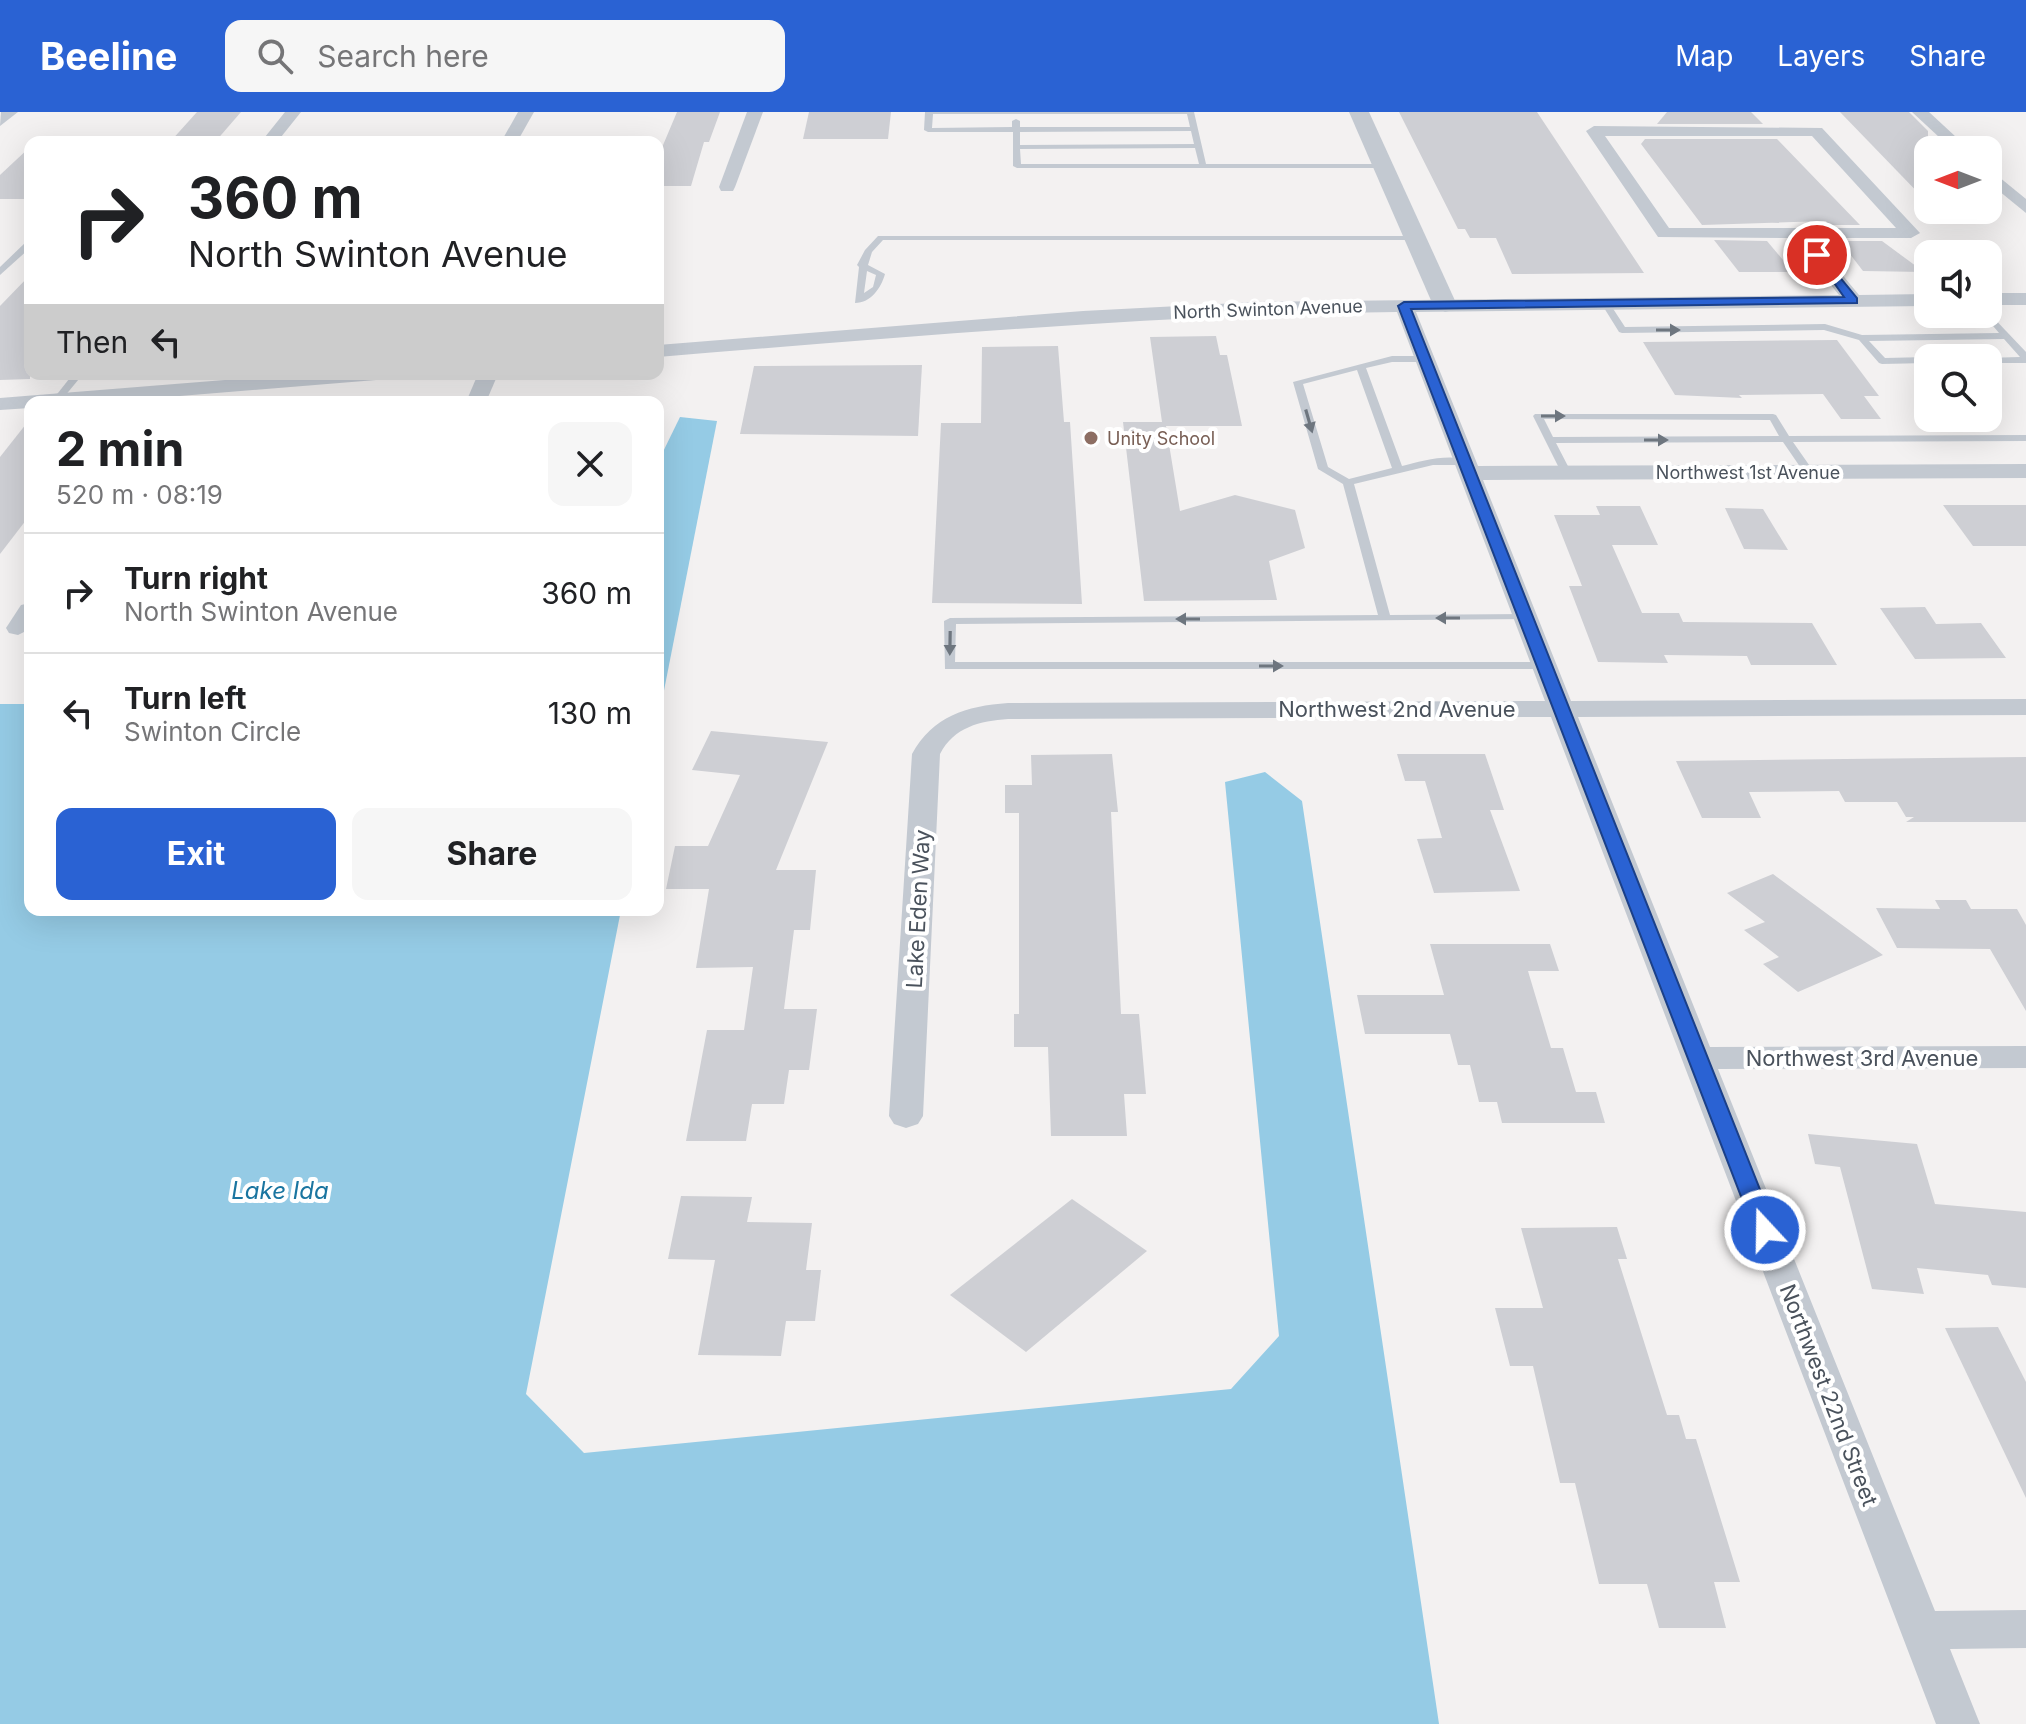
<!DOCTYPE html>
<meta charset="utf-8">
<style>
:root{--surface:#fff;--page:#f6f6f6;--text:#202124;--muted:#757577;--line:#e0e0e0;--accent:#2a62d3}
body{margin:0;font-family:Inter,sans-serif;background:var(--page);color:var(--text);height:100vh;display:flex;flex-direction:column;font-size:30px;white-space:nowrap}
*{box-sizing:border-box;margin:0}
p{font-size:26px;color:var(--muted)}
.icon{flex:none;width:44px;height:44px;fill:none;stroke:currentColor;stroke-width:2;stroke-linecap:round;stroke-linejoin:round}
.map{position:relative;flex:1;overflow:hidden}
.sheet{position:absolute;left:24px;top:284px;width:640px;height:520px;display:flex;flex-direction:column;background:var(--surface);border-radius:16px;box-shadow:0 8px 32px #0002}
.sheet>*{flex:none}
.banner{position:absolute;left:24px;top:24px;width:640px;height:244px;border-radius:16px;box-shadow:0 8px 32px #0002;background:#fff;color:var(--text);overflow:hidden}
.needle{width:52px;rotate:270deg}
.fabs{position:absolute;left:1914px;top:24px;display:grid;gap:16px}
.fabs a{display:grid;place-items:center;width:88px;height:88px;border-radius:16px;background:var(--surface);box-shadow:0 8px 32px #0002;font-size:40px}
.pin{position:absolute;display:grid;place-items:center;width:68px;height:68px;color:#fff;margin:-34px;border:4px solid #fff;border-radius:50%;box-shadow:0 2px 8px #0007}
.me{position:absolute;width:88px;margin:-44px;rotate:339deg;stroke-linejoin:round;filter:drop-shadow(0 0 6px #0008)}
.turn{display:flex;align-items:center;gap:28px;height:168px;padding:0 32px;font-size:36px}
.turn .icon{width:104px;height:104px;stroke-width:2.5}
.turn b{display:block;font-size:56px;line-height:68px}
.then{display:flex;align-items:center;height:76px;padding:0 32px;background:#0003;gap:16px;font-size:30px}
.round{display:grid;place-items:center;flex:none;width:84px;height:84px;border-radius:16px;background:var(--page)}
.overview{display:flex;align-items:center;justify-content:space-between;height:136px;padding:0 32px}
h1{font-size:48px;font-weight:700;line-height:60px}
.action{display:flex;gap:16px;margin-top:auto;padding:16px 32px}
.action a{flex:1;height:92px;border-radius:16px;background:var(--accent);color:#fff;font-size:32px;font-weight:700;line-height:92px;text-align:center}
.action a+a{background:var(--page);color:var(--text)}
ul{padding:0;list-style:none}
li{display:flex;align-items:center;gap:24px;height:120px;padding:0 32px;border-top:2px solid var(--line)}
li div{flex:1}
li b{display:block;font-size:30px}
li em{font-style:normal}
header{display:flex;align-items:center;gap:48px;box-sizing:border-box;height:112px;padding:0 40px;background:var(--accent);color:#fff}
header strong{font-size:38px}
nav{display:flex;gap:44px;margin-inline-start:auto;font-size:28px}
.search{width:560px;height:72px;background:var(--page);display:flex;align-items:center;gap:20px;box-sizing:border-box;padding:0 28px;border-radius:16px;color:var(--muted);font-size:30px}
.map>svg:first-child{display:block}
.water{fill:#95cbe5}
.building{fill:#cecfd4}
.lines{fill:none;stroke-linecap:round;stroke-linejoin:round}
.service{fill:#c3c9d1;fill-rule:evenodd}
.minor{fill:#c3c9d1;fill-rule:evenodd}
.tertiary{fill:#c3c9d1;fill-rule:evenodd}
.oneway{fill:#6e767f}
.route{fill:#2a62d3;stroke:#1b4089;stroke-width:2}
.education-dot{fill:#8d6e63;stroke:#fff;stroke-width:3}
.labels{text-anchor:middle;dominant-baseline:central;stroke-width:8;stroke-linejoin:round;paint-order:stroke}
.far-street-label{font-size:18px;fill:#4a525c;stroke:#fff}
.far-education-label{font-size:18px;fill:#785e54;stroke:#fff;text-anchor:start}
.street-label{font-size:22px;fill:#4a525c;stroke:#fff}
.water-label{font-size:24px;font-style:italic;fill:#1a75a0;stroke:#fff}
</style>
<header>
<strong>Beeline</strong>
<div class="search"><svg class="icon" aria-label="search" viewBox="0 0 24 24"><circle cx="10" cy="10" r="6"/><path d="M15 15l6 6"/></svg>Search here</div>
<nav><a>Map</a><a>Layers</a><a>Share</a></nav>
</header>
<div class="map">
<svg width="2026" height="1612" viewBox="0 0 2026 1612">
<rect width="100%" height="100%" fill="#f3f1f1"/>
<g class="water">
<polygon points="680,305 717,309 658,609 658,350"/>
<polygon points="0,592 30,592 30,798 621,798 526,1282 584,1341 1231,1277 1279,1224 1225,670 1265,660 1302,689 1439,1612 0,1612"/>
</g>
<g class="building">
<polygon points="197,0 241,0 215,30 170,30"/>
<polygon points="677,0 720,0 709,30 704,30 691,74 658,74 658,45"/>
<polygon points="809,0 891,0 888,27 803,27"/>
<polygon points="1399,0 1537,0 1644,161 1512,162 1496,126 1470,126 1465,117 1458,117"/>
<polygon points="1667,0 1751,0 1763,12 1657,12"/>
<polygon points="1840,0 1909,0 1928,19 1928,91"/>
<polygon points="1645,27 1777,27 1860,113 1828,113 1826,109 1702,113 1641,32"/>
<polygon points="30,35 30,87 0,87 0,63"/>
<polygon points="1714,128 1767,129 1793,160 1739,160"/>
<polygon points="1840,129 1882,129 1924,160 1863,159"/>
<polygon points="30,163 30,267 0,268 0,194"/>
<polygon points="1216,224 1220,243 1227,243 1242,314 1166,314 1180,399 1235,383 1295,398 1305,436 1269,449 1277,488 1144,489 1123,310 1162,310 1150,225"/>
<polygon points="1837,228 1879,284 1864,284 1881,307 1841,307 1823,282 1739,283 1742,286 1675,283 1643,230"/>
<polygon points="1058,234 1064,310 1070,310 1082,492 932,491 941,311 981,311 982,235"/>
<polygon points="922,253 918,324 740,322 754,254"/>
<polygon points="30,307 30,403 0,442 0,345"/>
<polygon points="1943,393 2026,393 2026,434 1973,434"/>
<polygon points="1596,394 1640,394 1658,433 1612,433 1642,501 1679,501 1683,510 1812,511 1837,553 1751,553 1747,544 1664,543 1668,551 1598,550 1569,474 1582,474 1554,403 1600,403"/>
<polygon points="1725,396 1763,397 1788,438 1744,437"/>
<polygon points="1925,495 1936,512 1981,511 2006,546 1915,547 1880,496"/>
<polygon points="711,619 828,630 776,758 816,758 810,818 794,818 784,897 817,897 809,958 789,958 784,992 752,992 746,1029 686,1029 707,918 744,918 753,855 696,856 709,777 666,777 675,734 708,734 740,663 692,658"/>
<polygon points="1112,642 1118,700 1111,700 1121,902 1139,902 1146,982 1124,982 1127,1024 1051,1024 1048,935 1014,935 1014,902 1019,902 1019,701 1005,701 1005,673 1032,673 1031,643"/>
<polygon points="1397,642 1485,642 1504,698 1490,698 1520,779 1434,781 1417,727 1442,726 1425,669 1405,669"/>
<polygon points="2026,645 2026,710 1906,710 1914,705 1906,705 1897,690 1845,690 1839,679 1749,680 1761,706 1702,706 1676,649"/>
<polygon points="1773,762 1883,843 1798,880 1763,852 1779,845 1744,818 1765,810 1727,781"/>
<polygon points="1935,788 1966,788 1971,797 2017,797 2026,813 2026,899 1990,837 1897,836 1876,796 1940,797"/>
<polygon points="1430,832 1550,832 1559,859 1528,859 1551,936 1563,936 1576,980 1596,980 1605,1011 1502,1011 1497,990 1479,990 1470,953 1458,953 1450,922 1365,922 1357,883 1444,883"/>
<polygon points="1808,1022 1917,1032 1935,1092 2026,1100 2026,1176 1992,1173 1988,1163 1917,1156 1924,1182 1872,1177 1840,1055 1815,1052"/>
<polygon points="681,1084 752,1085 747,1110 812,1111 806,1158 821,1158 815,1209 786,1209 781,1244 698,1243 715,1148 668,1147"/>
<polygon points="1072,1087 1147,1139 1026,1240 950,1183"/>
<polygon points="1617,1115 1627,1147 1618,1147 1667,1303 1679,1303 1686,1327 1696,1327 1740,1470 1714,1470 1726,1516 1659,1516 1647,1472 1599,1472 1575,1371 1560,1371 1533,1254 1510,1254 1495,1196 1543,1196 1521,1116"/>
<polygon points="1998,1215 2026,1270 2026,1386 1945,1216"/>
</g>
<g class="lines">
<g class="service">
<path d="M925,0H1194L1206,52H1383L1387,54L1383,56H1017L1013,54V20H928L924,18ZM933,2H1187L1190,15H1020V9L1016,7L1012,9V15L932,16ZM1191,19L1194,32L1020,33V20ZM1195,36L1199,52H1021L1020,37Z"/>
<path d="M878,124H1416L1420,126L1416,128H883L872,140L868,153L885,162C881,176 871,191 855,191L859,155L857,153L865,138ZM867,159L876,163L873,175L864,181Z"/>
<polygon points="27,129 30,129 30,136 0,163 0,155"/>
<polygon points="1605,188 1608,189 1625,215 1825,212 1862,223 1999,221 1983,202 1988,202 1988,200 2026,240 2026,251 1988,251 1988,246 1985,246 2020,245 2004,227 1869,229 1885,246 1928,245 1931,246 1928,246 1928,251 1882,252 1879,251 1859,228 1824,218 1622,221 1619,220 1601,191"/>
<path d="M1392,244H1425L1430,247L1425,250H1392L1366,256L1402,354C1422,349 1452,340 1471,350L1466,353H1433L1354,372L1390,503L1526,502L1532,505L1530,507L956,512L955,550H1545L1551,554L1549,557H945L944,509L950,506L1378,503L1343,372L1318,357L1293,270ZM1357,258L1392,356L1349,367L1328,355L1303,272Z"/>
<polygon points="73,262 83,262 60,290 54,290 54,286"/>
<path d="M1535,302H1773L1776,303L1789,324L2026,323V329L1793,330L1814,360L1809,363L1805,362L1783,330L1556,331L1571,360L1566,363L1561,360L1533,304ZM1544,307L1770,308L1779,324L1553,325Z"/>
</g>
<g class="minor">
<polygon points="18,0 0,14 1,0"/>
<polygon points="285,0 301,0 277,30 261,30"/>
<polygon points="518,0 534,0 517,30 501,30"/>
<polygon points="747,0 763,0 735,75 733,79 721,79 719,75"/>
<polygon points="1912,0 1929,0 1970,38 1953,38"/>
<path d="M1594,14L1822,16L1920,121L1911,126H1812L1859,183L1928,182V194L1416,200L1478,354L2026,352V366L1483,368L1571,589L2026,587V603L1578,605L1710,935L2026,934V956L1718,957L1935,1499L2026,1498V1536L1950,1537L1980,1612H1936L1551,605L1008,607C980,609 954,615 940,642L923,1004L918,1012L906,1016L894,1012L889,1004L912,642C933,604 966,594 1008,591L1545,589L1397,200C1150,203 904,225 658,245V233L1083,199L1256,190L1839,183L1793,126L1658,125L1586,19ZM1605,24H1812L1896,116H1669Z"/>
<polygon points="1988,56 2026,87 2026,101 1988,70"/>
<rect x="1988" y="181" width="38" height="12"/>
<polygon points="301,262 386,262 376,268 107,290 30,290 30,296 0,298 0,286"/>
<polygon points="478,262 498,262 486,290 466,290"/>
<polygon points="30,491 30,517 18,523 9,521 6,516 21,493"/>
</g>
<polygon class="tertiary" points="1349,0 1369,0 1457,193 1453,198 1445,200 1433,193"/>
</g>
<defs><path id="oneway-solid" d="M-6-.8H1V-3.2L6.5 0L1 3.2V.8H-6Z" transform="scale(2)"/></defs>
<g class="oneway">
<use href="#oneway-solid" transform="translate(1668 218)"/>
<use href="#oneway-solid" transform="translate(1553 304)"/>
<use href="#oneway-solid" transform="translate(1309 309) rotate(74)"/>
<use href="#oneway-solid" transform="translate(1656 328)"/>
<use href="#oneway-solid" transform="translate(1448 506) rotate(180)"/>
<use href="#oneway-solid" transform="translate(1188 507) rotate(180)"/>
<use href="#oneway-solid" transform="translate(950 531) rotate(91)"/>
<use href="#oneway-solid" transform="translate(1271 554)"/>
</g>
<polygon class="route" points="1813,141 1820,141 1857,186 1857,191 1411,197 1776,1118 1765,1126 1754,1118 1398,194 1404,190 1844,185"/>
<circle class="education-dot" cx="1091" cy="326" r="8"/>
<g class="labels">
<g class="far-street-label">
<text transform="translate(1268 197) rotate(-2)">North Swinton Avenue</text>
<text x="1748" y="360">Northwest 1st Avenue</text>
</g>
<g class="far-education-label">
<text x="1107" y="326">Unity School</text>
</g>
<g class="street-label">
<text x="1397" y="597">Northwest 2nd Avenue</text>
<text transform="translate(918 797) rotate(-87)">Lake Eden Way</text>
<text x="1862" y="946">Northwest 3rd Avenue</text>
<text transform="translate(1829 1283) rotate(69)">Northwest 22nd Street</text>
</g>
<g class="water-label">
<text x="280" y="1078">Lake Ida</text>
</g>
</g>
</svg>
<div class="fabs">
<a><svg class="needle" viewBox="-14 -14 28 28"><path d="M0-13l5 13h-10z" fill="#e53935"/><path d="M0 13l5-13h-10z" fill="#757577"/></svg></a>
<a><svg class="icon" aria-label="sound" viewBox="0 0 24 24"><path d="M4 9h4l5-4v14l-5-4H4zM17 9q2 3 0 6"/></svg></a>
<a><svg class="icon" aria-label="search" viewBox="0 0 24 24"><circle cx="10" cy="10" r="6"/><path d="M15 15l6 6"/></svg></a>
</div>
<div class="pin" style="left:1817px;top:143px;background:#d93025"><svg class="icon" aria-label="arrive" viewBox="0 0 24 24"><path d="M6 21V4h12l-3 4 3 4H6"/></svg></div>
<svg class="me" style="left:1765px;top:1118px" viewBox="-20 -20 40 40"><circle r="17" fill="#2a62d3" stroke="#fff" stroke-width="3"/><path d="M0-11L8 9 0 5-8 9z" fill="#fff"/></svg>
<div class="banner">
<div class="turn"><svg class="icon" aria-label="right" viewBox="0 0 24 24"><path d="M7 20v-9h11M14 6l5 5-5 5"/></svg><div><b>360 m</b>North Swinton Avenue</div></div>
<div class="then">Then<svg class="icon" aria-label="left" viewBox="0 0 24 24"><path d="M17 20v-9H6M10 6l-5 5 5 5"/></svg></div>
</div>
<section class="sheet">
<div class="overview"><div><h1>2 min</h1><p>520 m · 08:19</p></div><a class="round"><svg class="icon" aria-label="close" viewBox="0 0 24 24"><path d="M6 6l12 12M18 6L6 18"/></svg></a></div>
<ul>
<li><svg class="icon" aria-label="right" viewBox="0 0 24 24"><path d="M7 20v-9h11M14 6l5 5-5 5"/></svg><div><b>Turn right</b><p>North Swinton Avenue</p></div><em>360 m</em></li>
<li><svg class="icon" aria-label="left" viewBox="0 0 24 24"><path d="M17 20v-9H6M10 6l-5 5 5 5"/></svg><div><b>Turn left</b><p>Swinton Circle</p></div><em>130 m</em></li>
</ul>
<div class="action"><a>Exit</a><a>Share</a></div>
</section>
</div>
